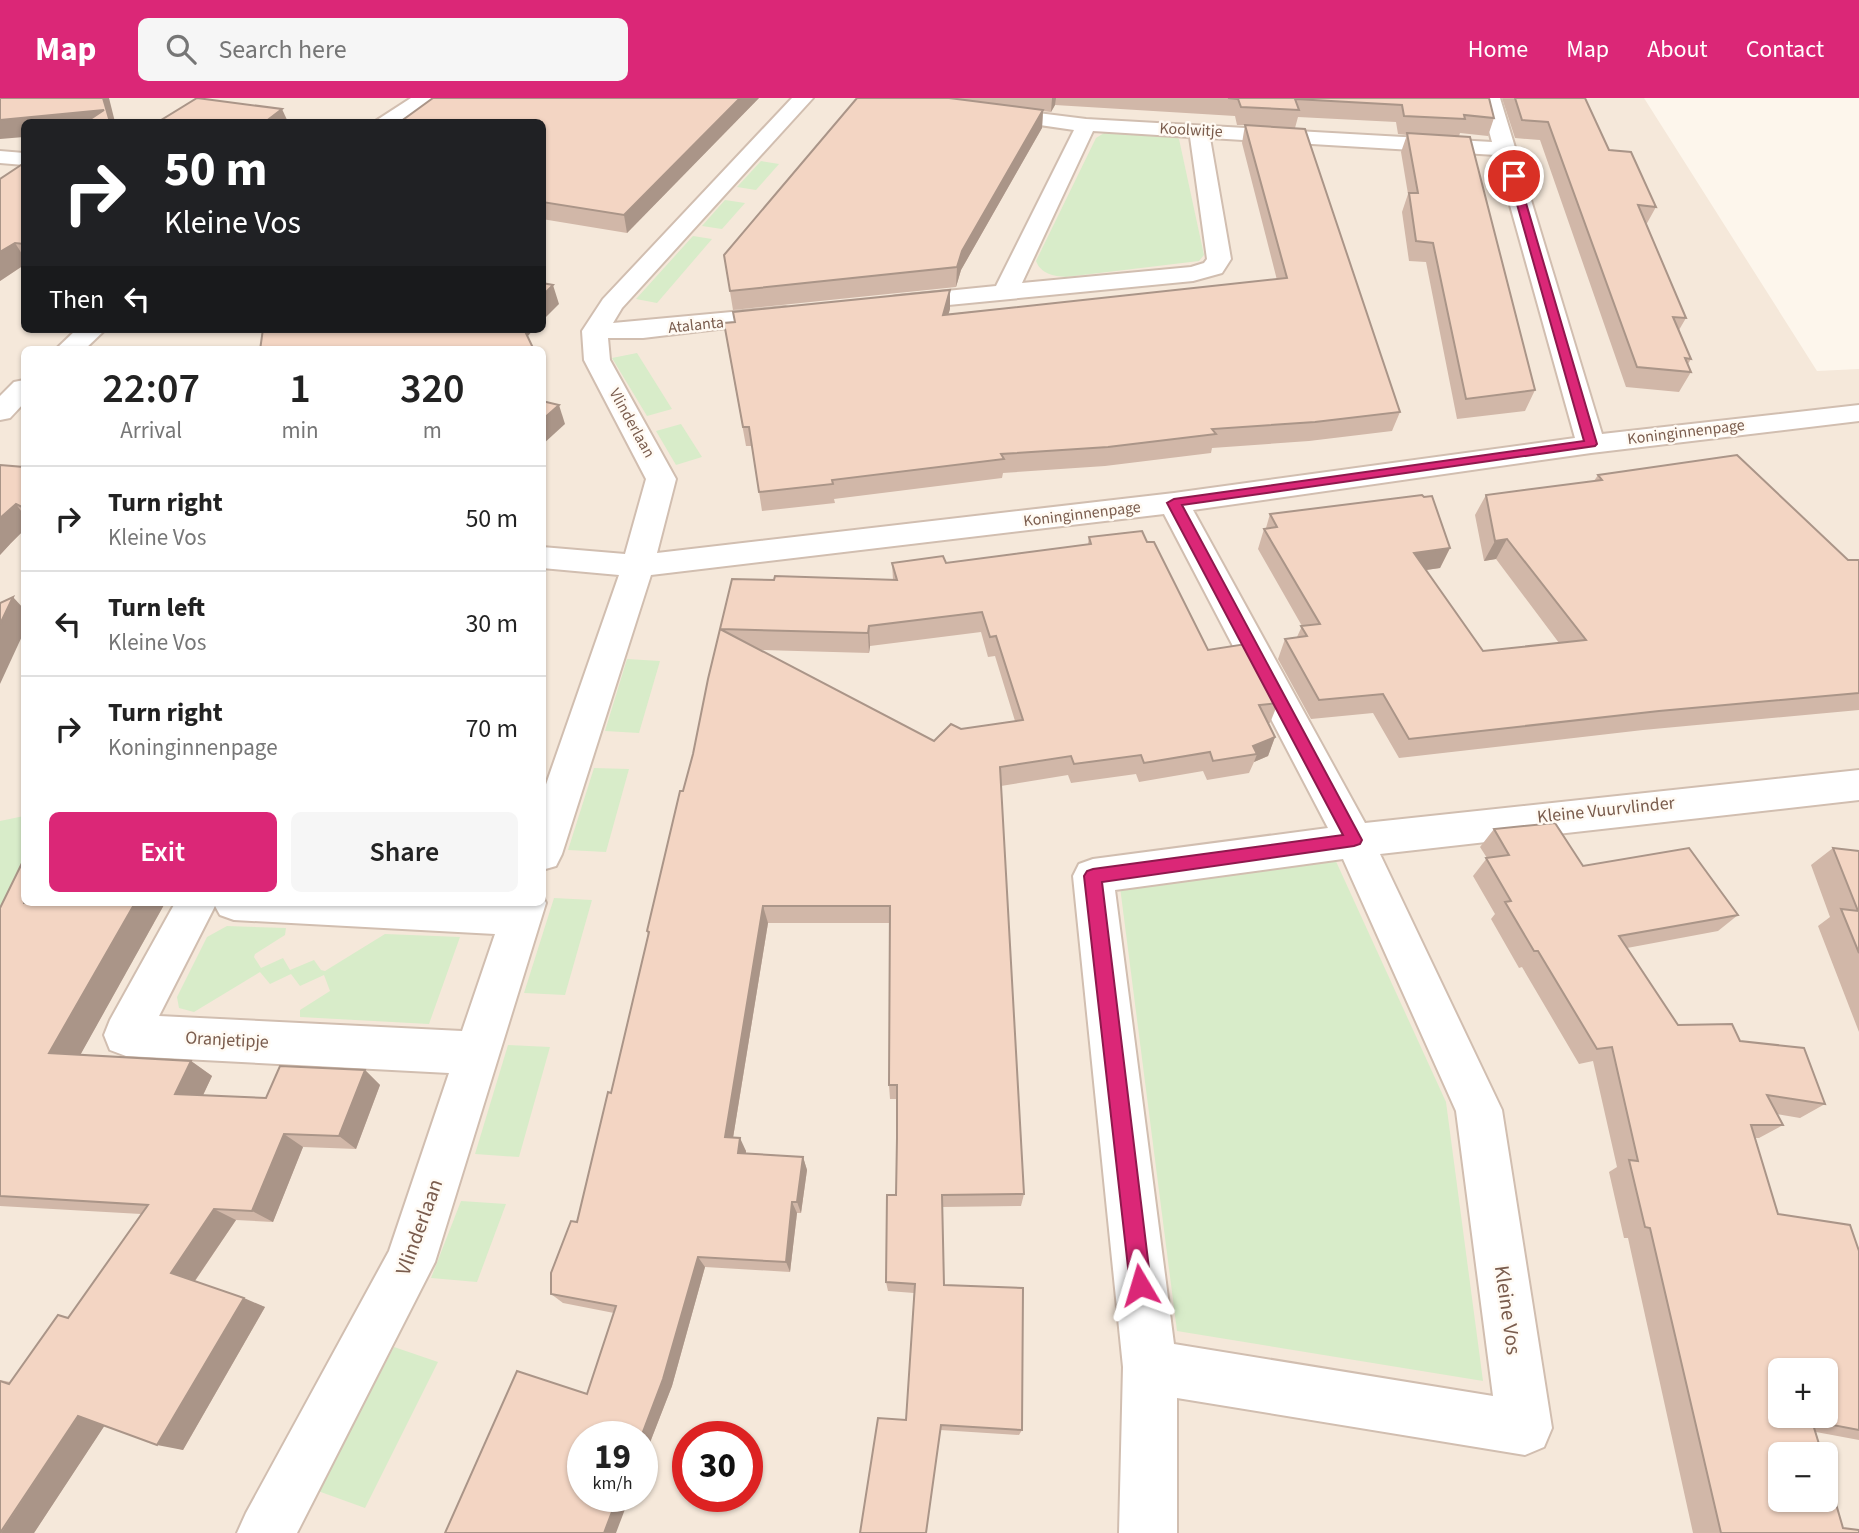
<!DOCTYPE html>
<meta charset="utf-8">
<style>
:root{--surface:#fff;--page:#f6f6f6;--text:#222;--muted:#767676;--line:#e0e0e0;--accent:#db2777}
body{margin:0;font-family:"Source Sans 3",sans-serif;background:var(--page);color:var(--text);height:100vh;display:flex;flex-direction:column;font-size:26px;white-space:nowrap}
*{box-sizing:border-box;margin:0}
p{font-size:23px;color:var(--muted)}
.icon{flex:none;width:38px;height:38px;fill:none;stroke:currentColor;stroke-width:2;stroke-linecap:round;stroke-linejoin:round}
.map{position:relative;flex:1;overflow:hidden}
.panel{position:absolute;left:21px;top:248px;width:525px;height:560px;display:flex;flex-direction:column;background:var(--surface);border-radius:10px;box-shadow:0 2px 5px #0004}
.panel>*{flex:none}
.guide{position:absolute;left:21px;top:21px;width:525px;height:214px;border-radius:10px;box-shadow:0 2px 5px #0004;background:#202124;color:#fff;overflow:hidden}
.fabs{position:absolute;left:1768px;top:1260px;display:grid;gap:14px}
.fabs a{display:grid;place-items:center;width:70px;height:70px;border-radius:10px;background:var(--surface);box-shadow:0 2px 5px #0004;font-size:35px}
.speed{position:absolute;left:567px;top:1323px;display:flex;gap:14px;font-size:35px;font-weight:700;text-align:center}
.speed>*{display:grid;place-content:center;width:91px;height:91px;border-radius:50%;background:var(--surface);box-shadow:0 2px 5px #0004;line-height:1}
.speed small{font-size:18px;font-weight:400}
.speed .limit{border:10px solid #d22;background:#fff;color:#111}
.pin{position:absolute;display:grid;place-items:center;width:60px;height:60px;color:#fff;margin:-30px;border:4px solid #fff;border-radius:50%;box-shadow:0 2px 7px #0007}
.me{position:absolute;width:77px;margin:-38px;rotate:353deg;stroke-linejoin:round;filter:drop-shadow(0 0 5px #0008)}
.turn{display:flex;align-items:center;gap:24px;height:147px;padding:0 28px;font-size:32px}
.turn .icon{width:91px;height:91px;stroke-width:2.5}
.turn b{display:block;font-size:49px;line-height:60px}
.then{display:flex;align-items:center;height:66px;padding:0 28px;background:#0003;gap:14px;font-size:26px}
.eta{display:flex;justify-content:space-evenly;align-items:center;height:119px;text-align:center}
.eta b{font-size:42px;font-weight:600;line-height:49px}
.primary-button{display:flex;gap:14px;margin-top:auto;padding:14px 28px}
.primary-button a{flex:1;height:80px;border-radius:10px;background:var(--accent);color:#fff;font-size:28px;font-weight:600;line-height:80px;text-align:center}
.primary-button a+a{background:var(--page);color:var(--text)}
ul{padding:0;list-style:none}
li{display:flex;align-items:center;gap:21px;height:105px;padding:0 28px;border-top:2px solid var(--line)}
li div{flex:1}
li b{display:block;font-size:26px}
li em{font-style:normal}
header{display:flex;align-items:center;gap:42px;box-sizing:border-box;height:98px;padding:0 35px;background:var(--accent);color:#fff}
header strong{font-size:33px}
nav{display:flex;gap:38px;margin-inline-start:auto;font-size:24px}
.search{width:490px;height:63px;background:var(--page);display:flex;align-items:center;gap:18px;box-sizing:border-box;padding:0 24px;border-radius:10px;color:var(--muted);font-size:26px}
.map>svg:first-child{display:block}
.residential{fill:#f5e8da;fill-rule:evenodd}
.green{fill:#d8ecc9}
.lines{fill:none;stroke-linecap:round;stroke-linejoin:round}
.street-casing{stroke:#d1beb0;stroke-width:4}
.street{fill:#fff;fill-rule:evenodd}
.wall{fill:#d1b7a8;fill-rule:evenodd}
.shaded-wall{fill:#aa9588}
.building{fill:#f3d5c3;stroke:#aa9588;stroke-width:2;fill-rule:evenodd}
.route{fill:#db2777;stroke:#8e194d;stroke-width:2}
.labels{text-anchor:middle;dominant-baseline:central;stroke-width:5;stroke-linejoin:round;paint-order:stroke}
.far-street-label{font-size:16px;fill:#7a5c4d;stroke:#fffaf3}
.street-label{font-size:18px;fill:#7a5c4d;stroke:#fffaf3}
.near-street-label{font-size:21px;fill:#7a5c4d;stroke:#fffaf3}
</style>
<header>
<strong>Map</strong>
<div class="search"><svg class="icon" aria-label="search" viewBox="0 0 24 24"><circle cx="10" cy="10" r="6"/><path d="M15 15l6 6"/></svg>Search here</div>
<nav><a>Home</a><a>Map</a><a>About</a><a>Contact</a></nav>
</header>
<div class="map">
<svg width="1859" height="1435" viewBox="0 0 1859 1435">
<rect width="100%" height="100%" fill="#fdf6ec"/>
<path class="residential" d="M0,0H1644L1817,273L1859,271V1435H0ZM24,24H542V231H24ZM24,252H542V805H24ZM1780,1272H1825V1318H1780ZM583,1339H642V1398H583ZM688,1339H747V1398H688ZM1780,1356H1825V1402H1780Z"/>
<g class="green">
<path d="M1109,32L1169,37L1179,41L1204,157L1199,163L1066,179C1053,178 1041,176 1036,163L1096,40Z"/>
<polygon points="761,63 779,66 756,92 737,89"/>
<polygon points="725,102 745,105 722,131 702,128"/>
<polygon points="693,138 712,141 657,205 636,201"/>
<polygon points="637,255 672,311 647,318 612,260"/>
<polygon points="681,326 702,359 676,367 656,333"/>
<polygon points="627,561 660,563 639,635 605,633"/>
<polygon points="594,670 629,671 606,754 568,752"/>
<polygon points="24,718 24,804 0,852 0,723"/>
<polygon points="1334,759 1446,1004 1483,1283 1177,1233 1120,789"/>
<polygon points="554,800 592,802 565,897 524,895"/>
<polygon points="227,828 286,830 285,837 255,856 254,859 261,870 283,860 290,872 314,862 321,872 325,873 385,836 460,839 429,926 300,919 300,912 330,893 324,877 300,888 291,876 270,886 260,874 194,914 179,910 177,899 207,839"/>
<polygon points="508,947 550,949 519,1059 475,1056"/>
<polygon points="461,1103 506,1106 477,1184 431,1180"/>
<polygon points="394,1249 438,1264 365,1410 318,1393"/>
</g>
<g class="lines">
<g class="street-casing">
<g id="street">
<polygon points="411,0 435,0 398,24 374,24"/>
<path d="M792,0H813L622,210L613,225L785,209L794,212L798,217L794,222L643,240H608L610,262L676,381L657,455L1174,395L1575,340L1496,57L1210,40L1231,161L1222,175L1193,183L897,212L888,210L885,205L888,200L897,198L996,188L1074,32L984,19L981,15L984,11L991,9L1086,21L1492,44L1480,0H1500L1602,336L1859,307V323L1591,355L1193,412L1365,725L1859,672V702L1380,756L1502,1012L1552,1330L1544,1349L1525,1357L1177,1300V1435H1119L1123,1269L1073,778L1079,766L1093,761L1328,730L1164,416L651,477L562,756L556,768L542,772V698L619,477L542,470V449L625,456L646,381L584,262L582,233L603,201ZM1093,33L1190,39L1207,161L1204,165L1191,169L1022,185ZM1343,761L1456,1013L1493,1298L1174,1246L1115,792Z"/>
<polygon points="0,53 24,55 24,67 0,65"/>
<polygon points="77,231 106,231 84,252 55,252"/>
<polygon points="24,282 24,305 10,320 0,322 0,298 14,284"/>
<path d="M542,797L546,805L435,1164L297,1435H237L246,1415L389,1153L449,975L126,958L110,952L104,937L110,922L175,805H542ZM215,808L220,817L234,822L495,836L462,933L159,918Z"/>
</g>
</g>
<use href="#street" class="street"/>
</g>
<g class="wall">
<polygon points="759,0 627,135 542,121 542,24"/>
<polygon points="857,0 1489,0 1494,20 1488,38 1460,35 1459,38 1535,292 1525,313 1457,321 1426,164 1409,163 1402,114 1408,96 1401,54 1407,37 1398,36 1396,24 1298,19 1295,30 1400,314 1392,333 1309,343 1212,350 1211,355 1105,368 1003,375 1002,380 834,401 835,405 762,413 752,348 746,348 727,244 950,211 948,216 1277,182 1242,45 1245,27 1237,27 1235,18 1055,7 1051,14 1043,13 1042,30 961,172 956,189 733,212 724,157"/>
<polygon points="1502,0 1585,0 1609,52 1656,109 1646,127 1686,220 1679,232 1691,261 1688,266 1691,274 1679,294 1626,289 1540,42 1515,40"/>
<polygon points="24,65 24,167 0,183 0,81"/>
<polygon points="24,369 24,432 11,445 0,457"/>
<polygon points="1598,377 1848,462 1859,462 1859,612 1643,632 1399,660 1373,615 1311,621 1278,561 1285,541 1297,539 1302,528 1258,451 1264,431 1266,430 1270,416 1450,450 1440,470 1426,472 1483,553 1559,545 1496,461 1484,463 1475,417 1486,397 1594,383"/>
<path d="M1089,439L1147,444L1208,552L1278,605L1270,625H1269L1275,639L1268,658L1254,664L1249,675L1207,682L1203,673L1139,684L1136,676L1071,685L1068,677L1001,688L1024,1096L1021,1108L942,1109L944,1187L1022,1332L1019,1337L940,1332L906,1322L914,1195L888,1193L886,1184L896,1097L897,1001H890L889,987L890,825H768L733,1040L746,1053V1055L803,1059L807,1072L801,1115H797L790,1174L705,1169L672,1288L642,1365V1339L587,1296L614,1215L563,1205L551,1196L577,1124L611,995L648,837L647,833L693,656L732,481L774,482H893L892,465H946L1088,446ZM981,534L988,559L995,558L1015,623L961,631L934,643L760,552L869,555L870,548Z"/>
<polygon points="1494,731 1583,768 1738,817 1718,833 1627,850 1678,927 1740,943 1825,1006 1800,1020 1777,1016 1783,1027 1759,1040 1754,1040 1778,1116 1859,1153 1859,1342 1816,1334 1843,1430 1859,1435 1693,1435 1628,1140 1624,1140 1609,1074 1617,1069 1593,963 1579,966 1522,869 1519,870 1491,821 1495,816 1473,778 1487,760 1480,749"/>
<polygon points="1833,750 1859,753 1859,934 1818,828 1830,819 1811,767"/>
<polygon points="165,805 80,957 191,963 212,978 203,997 266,1000 365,972 380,987 356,1051 303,1049 273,1124 236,1122 195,1183 265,1209 183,1352 104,1328 34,1435 0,1435 0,1282 10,1284 68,1220 141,1116 0,1108 0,810"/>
</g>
<g class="shaded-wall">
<polygon points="103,0 109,0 115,24 24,24 24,39 0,41 0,22"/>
<polygon points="740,0 759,0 627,135 624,117"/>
<polygon points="1052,0 1056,0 1055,7 1051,14"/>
<polygon points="282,11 288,24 265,24"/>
<polygon points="1043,12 1042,30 961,172 956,189 957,169 962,153"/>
<polygon points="15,145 24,159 24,167 0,183 0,154"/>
<polygon points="542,176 547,193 553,187 559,206 542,223"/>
<polygon points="950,192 950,211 943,235 943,217"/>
<polygon points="523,231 534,231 526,240"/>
<polygon points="559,307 565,326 542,347 542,322"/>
<polygon points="16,406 24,417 24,432 11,445 0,457 0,420"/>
<polygon points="1507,441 1496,461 1484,463 1495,443"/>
<polygon points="1450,450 1440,470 1405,475 1414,455"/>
<polygon points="13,499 24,511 24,534 0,586 0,526"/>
<polygon points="869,528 870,548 869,555 868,535"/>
<polygon points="1275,639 1268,658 1254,664 1257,656 1253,648"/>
<polygon points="135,805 165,805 73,970 49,955"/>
<polygon points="763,808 768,825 731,1052 725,1039"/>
<polygon points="191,963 212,978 197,1010 175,996"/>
<polygon points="365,972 380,987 356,1051 339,1038"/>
<polygon points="284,1036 303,1049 273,1124 252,1113"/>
<polygon points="740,1040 746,1053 744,1068 738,1055"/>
<polygon points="803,1059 807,1072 801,1115 797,1104"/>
<polygon points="792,1104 797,1115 790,1174 786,1164"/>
<polygon points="214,1111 236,1122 194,1184 171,1175"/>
<polygon points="698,1159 705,1169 672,1288 642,1365 642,1339 641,1339"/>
<polygon points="244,1200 265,1209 183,1352 157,1347"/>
<polygon points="78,1318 107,1324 34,1435 1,1435"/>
<polygon points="618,1398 630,1398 616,1435 604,1435"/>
</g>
<g class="building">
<polygon points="0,0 103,0 110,24 86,24 104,12 0,22"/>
<polygon points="197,0 282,11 265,24 158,24"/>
<polygon points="433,0 740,0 624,117 542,104 542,24 400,24"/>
<polygon points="857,0 949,0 1043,12 962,153 957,169 730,193 724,157"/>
<polygon points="1228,0 1489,0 1494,20 1464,17 1465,21 1404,18 1402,7 1295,1 1299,12 1241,9 1238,1"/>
<polygon points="1515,0 1585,0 1609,52 1631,54 1656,109 1638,107 1686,220 1673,219 1691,261 1685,260 1691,274 1637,269 1548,24 1522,22"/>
<polygon points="1245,27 1305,31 1400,314 1315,324 1212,331 1216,336 1108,349 1001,356 1004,361 832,382 833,386 759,394 749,329 743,329 724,225 735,224 733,214 950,192 943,217 1287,180"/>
<polygon points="1407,35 1470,39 1535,292 1466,301 1433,145 1416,143 1409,95 1418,95"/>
<polygon points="24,65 24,146 15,145 0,154 0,81"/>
<polygon points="542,185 553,187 542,198"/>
<polygon points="263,231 524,231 534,252 260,252"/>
<polygon points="542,303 559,307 542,322"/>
<polygon points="1737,357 1848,462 1859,462 1859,595 1659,613 1409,641 1383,596 1319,602 1285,541 1307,538 1301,528 1320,526 1264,431 1277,429 1270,416 1422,397 1424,399 1432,398 1450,450 1414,455 1483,553 1586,542 1507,441 1495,443 1486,397 1602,382 1598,377"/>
<polygon points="0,367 24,369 24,410 16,406 0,420"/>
<path d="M1142,433L1147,444H1154L1208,552L1246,546L1278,605L1259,607L1275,639L1253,648L1257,656L1213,663L1210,654L1144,665L1141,657L1074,666L1071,658L1000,669L1024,1096L942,1097L944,1187L1023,1190L1022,1332L941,1327L926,1435H860L878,1320L906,1322L915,1186L886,1184L887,1097H896L897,1040V987H889L890,808H763L725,1039L740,1040L738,1055L803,1059L797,1104H792L786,1164L698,1159L663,1281L641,1339H583V1398H618L604,1435H445L517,1273L587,1296L616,1208L551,1196V1175L571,1123L577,1124L608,994L611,995L649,834L647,833L680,693H683L693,656L708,581L732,481L774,482L775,478L897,482L892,465L943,458L946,465L1091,446L1089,439ZM982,514L990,539L996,538L1023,622L961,631L951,626L934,643L720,531L868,535L869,528Z"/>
<polygon points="13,499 0,526 0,505"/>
<path d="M1555,725L1583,768L1689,750L1738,817L1619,838L1678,927L1732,926L1740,943L1804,950L1825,1006L1767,997L1783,1027H1751L1778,1116L1850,1127L1859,1153V1332L1812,1323L1822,1356H1780V1402H1825V1368L1843,1430L1859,1432V1435H1721L1650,1130L1645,1129L1629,1062L1638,1063L1612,949L1597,951L1538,853H1534L1505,804L1511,803L1486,760L1509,757L1494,731ZM1780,1272H1825V1318H1780Z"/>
<polygon points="1833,750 1859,753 1859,855 1841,811 1858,813"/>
<polygon points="24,761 24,805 135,805 49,955 191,963 175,996 266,1000 280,968 365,972 339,1038 284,1036 252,1113 214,1111 171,1175 244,1200 157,1347 78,1318 0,1435 0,1283 9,1286 58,1217 68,1220 148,1107 0,1098 0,810"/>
</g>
<polygon class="route" points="1514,76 1518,78 1597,346 1595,348 1182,407 1362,742 1360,746 1354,748 1102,784 1151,1187 1148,1194 1140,1198 1133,1194 1130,1187 1084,778 1087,773 1093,771 1343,737 1167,405 1174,401 1584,343 1509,78"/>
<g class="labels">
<g class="far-street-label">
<text transform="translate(1191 32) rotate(3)">Koolwitje</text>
<text transform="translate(696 227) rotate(-6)">Atalanta</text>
<text transform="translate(632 325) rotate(61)">Vlinderlaan</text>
<text transform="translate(1686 334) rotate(-7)">Koninginnenpage</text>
<text transform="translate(1082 416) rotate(-7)">Koninginnenpage</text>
</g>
<g class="street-label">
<text transform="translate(1606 712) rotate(-6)">Kleine Vuurvlinder</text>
<text transform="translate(227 942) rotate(3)">Oranjetipje</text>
</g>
<g class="near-street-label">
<text transform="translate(419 1129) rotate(-70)">Vlinderlaan</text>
<text transform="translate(1508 1212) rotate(82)">Kleine Vos</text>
</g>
</g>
</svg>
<div class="fabs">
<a>+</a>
<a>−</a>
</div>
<div class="speed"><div>19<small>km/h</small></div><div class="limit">30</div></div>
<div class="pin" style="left:1514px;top:78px;background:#d93025"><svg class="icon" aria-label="arrive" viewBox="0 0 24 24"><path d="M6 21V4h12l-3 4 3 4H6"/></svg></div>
<svg class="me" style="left:1140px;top:1187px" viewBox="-20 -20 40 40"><path d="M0-17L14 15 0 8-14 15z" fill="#db2777" stroke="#fff" stroke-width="4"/></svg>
<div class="guide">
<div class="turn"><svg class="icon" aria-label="right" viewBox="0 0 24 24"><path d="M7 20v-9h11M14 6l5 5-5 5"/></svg><div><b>50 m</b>Kleine Vos</div></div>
<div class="then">Then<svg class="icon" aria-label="left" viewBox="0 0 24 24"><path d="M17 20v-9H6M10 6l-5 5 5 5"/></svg></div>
</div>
<section class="panel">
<div class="eta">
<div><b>22:07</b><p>Arrival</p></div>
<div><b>1</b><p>min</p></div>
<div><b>320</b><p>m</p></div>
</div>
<ul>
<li><svg class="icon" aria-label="right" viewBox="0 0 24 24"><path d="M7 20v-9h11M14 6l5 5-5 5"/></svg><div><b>Turn right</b><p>Kleine Vos</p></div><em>50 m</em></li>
<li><svg class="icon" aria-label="left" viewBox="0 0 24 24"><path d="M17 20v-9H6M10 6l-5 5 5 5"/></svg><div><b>Turn left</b><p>Kleine Vos</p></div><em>30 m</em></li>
<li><svg class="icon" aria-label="right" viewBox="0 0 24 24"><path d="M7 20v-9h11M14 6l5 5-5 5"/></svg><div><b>Turn right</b><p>Koninginnenpage</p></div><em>70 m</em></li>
</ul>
<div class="primary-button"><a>Exit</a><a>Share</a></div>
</section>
</div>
